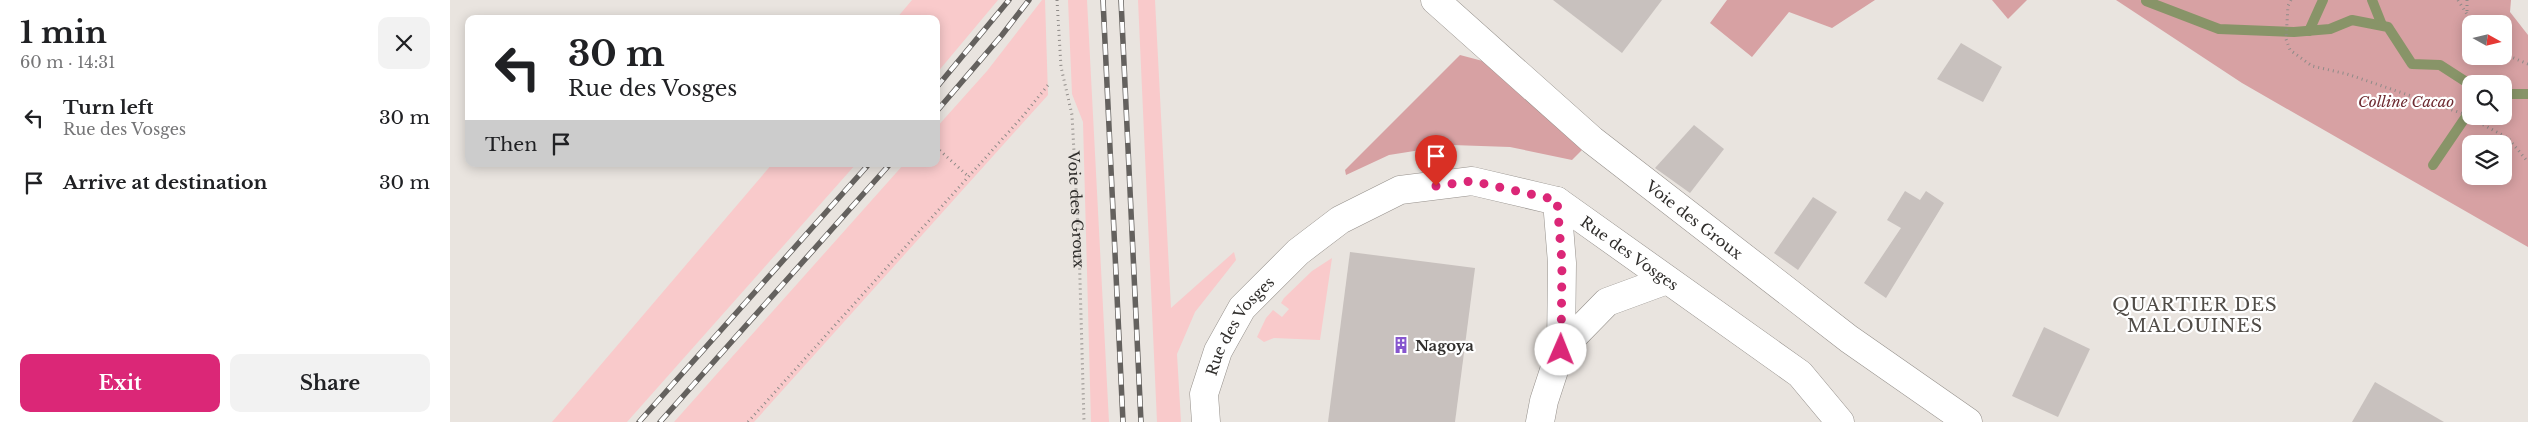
<!DOCTYPE html>
<meta charset="utf-8">
<style>
:root{--surface:#fff;--page:#f2f2f2;--text:#202124;--muted:#757577;--accent:#db2777}
body{margin:0;font-family:"Libre Baskerville",serif;background:var(--page);color:var(--text);height:100vh;display:flex;flex-direction:column;font-size:19px;white-space:nowrap}
*{box-sizing:border-box;margin:0}
p{font-size:16px;color:var(--muted)}
.icon{flex:none;width:28px;height:28px;fill:none;stroke:currentColor;stroke-width:2;stroke-linecap:round;stroke-linejoin:round}
.map{position:relative;flex:1;overflow:hidden}
.drawer{display:flex;flex-direction:column;background:var(--surface);width:450px}
.drawer>*{flex:none}
.top-card{position:absolute;left:15px;top:15px;width:475px;height:152px;border-radius:10px;box-shadow:0 2px 12px #0003;background:#fff;color:var(--text);overflow:hidden}
.needle{width:32px;rotate:98deg}
.tools{position:absolute;left:2012px;top:15px;display:grid;gap:10px}
.tools a{display:grid;place-items:center;width:50px;height:50px;border-radius:10px;background:var(--surface);box-shadow:0 2px 12px #0003;font-size:25px}
.pin{position:absolute;display:grid;place-items:center;width:42px;height:42px;color:#fff;margin:-51px -21px;border-radius:50% 50% 50% 0;rotate:-45deg;box-shadow:0 0 5px #0007}
.pin .icon{rotate:45deg}
.me{position:absolute;width:55px;margin:-28px;rotate:1deg;stroke-linejoin:round;filter:drop-shadow(0 0 4px #0008)}
.turn{display:flex;align-items:center;gap:18px;height:105px;padding:0 20px;font-size:22px}
.turn .icon{width:65px;height:65px;stroke-width:2.5}
.turn b{display:block;font-size:35px;line-height:42px}
.then{display:flex;align-items:center;height:48px;padding:0 20px;background:#0003;gap:10px;font-size:19px}
.round{display:grid;place-items:center;flex:none;width:52px;height:52px;border-radius:10px;background:var(--page)}
.summary{display:flex;align-items:center;justify-content:space-between;height:85px;padding:0 20px}
h1{font-size:30px;font-weight:700;line-height:38px}
.primary-button{display:flex;gap:10px;margin-top:auto;padding:10px 20px}
.primary-button a{flex:1;height:58px;border-radius:10px;background:var(--accent);color:#fff;font-size:20px;font-weight:700;line-height:58px;text-align:center}
.primary-button a+a{background:var(--page);color:var(--text)}
ul{padding:0;list-style:none}
li{display:flex;align-items:center;gap:15px;height:65px;padding:0 20px}
li div{flex:1}
li b{display:block;font-size:19px}
li em{font-style:normal}
main{display:flex;flex:1;min-height:0}
.map>svg:first-child{display:block}
.green{fill:#f9cacb}
.forest{fill:#d7a1a3;fill-rule:evenodd}
.lines{fill:none;stroke-linecap:round;stroke-linejoin:round}
.stream{stroke:#889468;stroke-width:10}
.building{fill:#c8c1be}
.minor-casing{stroke:#95908b;stroke-width:29}
.path{stroke:#8f8b88;stroke-width:3;stroke-dasharray:1 4;stroke-linecap:butt}
.minor{stroke:#fff;stroke-width:28}
.rail-casing{stroke:#64615e;stroke-width:5.5}
.rail{stroke:#fff;stroke-width:4;stroke-dasharray:11;stroke-linecap:butt}
.route{stroke:#db2777;stroke-width:9;stroke-dasharray:0 16.2}
.labels{text-anchor:middle;dominant-baseline:central;stroke-width:4.5;stroke-linejoin:round;paint-order:stroke}
.park-label{font-size:15px;font-style:italic;fill:#6e2c32;stroke:#fff}
.street-label{font-size:15px;fill:#302e2c;stroke:#fff}
.poi-label{font-size:15px;font-weight:bold;fill:#302e2c;stroke:#fff;text-anchor:start}
.quarter-label{font-size:18px;letter-spacing:1px;fill:#504c47;stroke:#fff}
</style>
<main>
<section class="drawer">
<div class="summary"><div><h1>1 min</h1><p>60 m · 14:31</p></div><a class="round"><svg class="icon" aria-label="close" viewBox="0 0 24 24"><path d="M6 6l12 12M18 6L6 18"/></svg></a></div>
<ul>
<li><svg class="icon" aria-label="left" viewBox="0 0 24 24"><path d="M17 20v-9H6M10 6l-5 5 5 5"/></svg><div><b>Turn left</b><p>Rue des Vosges</p></div><em>30 m</em></li>
<li><svg class="icon" aria-label="arrive" viewBox="0 0 24 24"><path d="M6 21V4h12l-3 4 3 4H6"/></svg><div><b>Arrive at destination</b></div><em>30 m</em></li>
</ul>
<div class="primary-button"><a>Exit</a><a>Share</a></div>
</section>
<div class="map">
<svg width="2078" height="422" viewBox="0 0 2078 422">
<rect width="100%" height="100%" fill="#e9e4df"/>
<g class="green">
<polygon points="462,0 548,0 486,74 486,19 446,19"/>
<polygon points="592,0 595,0 598,95 304,422 224,422 454,164 486,164 486,128 537,71"/>
<polygon points="618,0 637,0 659,422 641,422 633,122 622,94"/>
<polygon points="688,0 705,0 721,308 784,252 786,260 745,312 727,354 731,422 707,422"/>
<polygon points="322,164 406,164 177,422 102,422"/>
<polygon points="882,258 870,340 824,338 814,342 807,337 816,318 823,310 832,317 839,309 831,303 834,298 862,271"/>
</g>
<g class="forest">
<polygon points="1277,0 1425,0 1382,28 1339,12 1302,57 1260,23"/>
<polygon points="1542,0 1577,0 1558,19"/>
<path d="M1666,0H2061L2060,12L2078,35V247L1792,83ZM2021,24H2054V56H2021ZM2021,84H2054V116H2021ZM2021,144H2054V176H2021Z"/>
<polygon points="1010,55 1059,68 1140,142 1122,160 1060,147 1002,145 939,155 896,175 895,170"/>
</g>
<g class="lines">
<g class="stream">
<polyline points="1922,0 1932,25"/>
<polyline points="1696,1 1769,29 1844,32 1880,29 1902,20 1938,27 1962,64 1990,65 2021,85"/>
<polyline points="1859,31 1873,0"/>
<polyline points="2054,94 2078,94"/>
<polyline points="1983,165 2017,115 2018,83"/>
</g>
</g>
<g class="building">
<polygon points="1103,0 1212,0 1172,53"/>
<polygon points="1511,43 1552,67 1533,102 1487,79"/>
<polygon points="1244,125 1274,149 1240,193 1205,168"/>
<polygon points="1455,191 1470,200 1476,191 1494,203 1436,298 1414,283 1451,228 1437,220"/>
<polygon points="1363,197 1387,212 1348,270 1324,253"/>
<polygon points="900,252 1025,268 1005,422 878,422"/>
<polygon points="1594,327 1640,349 1608,417 1562,396"/>
<polygon points="1925,382 1994,422 1902,422"/>
</g>
<g class="lines">
<g class="minor-casing">
<g id="minor">
<path id="s2" d="M985,0L1142,140L1399,339L1518,422"/>
<polyline points="1107,201 1112,263 1111,349"/>
<path id="s3" d="M756,422L754,394L768,351L792,308L848,252L890,220L950,190L1022,181L1107,201L1350,374L1390,422"/>
<polyline points="1090,422 1094,401 1111,349 1157,302 1217,280"/>
</g>
</g>
<g class="path">
<path id="s1" d="M607,0L611,67L622,115L629,245L634,422"/>
<polyline points="1841,0 1838,6 1836,39 1840,50 1862,66 1897,74 2011,113 2058,138 2078,162"/>
<polyline points="2008,0 2023,24"/>
<polyline points="2017,0 2017,13"/>
<polyline points="2054,54 2078,64"/>
<polyline points="486,147 519,177"/>
<polyline points="298,422 573,116 598,85"/>
</g>
<use href="#minor" class="minor"/>
<g class="rail-casing">
<g id="rail">
<polyline points="653,0 673,422"/>
<polyline points="671,0 691,422"/>
<polyline points="486,88 559,0"/>
<polyline points="486,112 552,35 579,0"/>
<polyline points="189,422 419,164"/>
<polyline points="210,422 440,164"/>
</g>
</g>
<use href="#rail" class="rail"/>
</g>
<g class="lines">
<polyline class="route" points="986,186 1022,181 1107,200 1112,263 1111,350"/>
</g>
<defs>
<g id="building-bare" transform="scale(1.35)"><path d="M-4-6H4V6H1V3H-1V6H-4ZM-2.5-4.3h1.7v1.8h-1.7ZM.8-4.3h1.7v1.8H.8ZM-2.5-1h1.7V.8h-1.7ZM.8-1h1.7V.8H.8Z" fill="#8655ce" stroke="#fff" stroke-width="2.5" paint-order="stroke"/></g>
</defs>
<g fill-rule="evenodd">
<use href="#building-bare" x="951" y="345"/>
</g>
<g class="labels">
<g class="park-label">
<text x="1956" y="101">Colline Cacao</text>
</g>
<g class="street-label">
<text stroke="none"><textPath href="#s1" startOffset="211">Voie des Groux</textPath></text>
<text stroke="none"><textPath href="#s2" startOffset="340">Voie des Groux</textPath></text>
<text stroke="none"><textPath href="#s3" startOffset="571">Rue des Vosges</textPath></text>
<text stroke="none"><textPath href="#s3" startOffset="106">Rue des Vosges</textPath></text>
</g>
<g class="poi-label">
<text x="965" y="345">Nagoya</text>
</g>
<g class="quarter-label">
<text x="1745" y="305">QUARTIER DES<tspan x="1745" dy="21">MALOUINES</tspan></text>
</g>
</g>
</svg>
<div class="tools">
<a><svg class="needle" viewBox="-14 -14 28 28"><path d="M0-13l5 13h-10z" fill="#e53935"/><path d="M0 13l5-13h-10z" fill="#757577"/></svg></a>
<a><svg class="icon" aria-label="search" viewBox="0 0 24 24"><circle cx="10" cy="10" r="6"/><path d="M15 15l6 6"/></svg></a>
<a><svg class="icon" aria-label="layers" viewBox="0 0 24 24"><path d="M12 4l9 5-9 5-9-5zM3 14l9 5 9-5"/></svg></a>
</div>
<div class="pin" style="left:986px;top:186px;background:#d93025"><svg class="icon" aria-label="arrive" viewBox="0 0 24 24"><path d="M6 21V4h12l-3 4 3 4H6"/></svg></div>
<svg class="me" style="left:1111px;top:350px" viewBox="-20 -20 40 40"><circle r="19" fill="#fff"/><path d="M0-13L10 11 0 6-10 11z" fill="#db2777"/></svg>
<div class="top-card">
<div class="turn"><svg class="icon" aria-label="left" viewBox="0 0 24 24"><path d="M17 20v-9H6M10 6l-5 5 5 5"/></svg><div><b>30 m</b>Rue des Vosges</div></div>
<div class="then">Then<svg class="icon" aria-label="arrive" viewBox="0 0 24 24"><path d="M6 21V4h12l-3 4 3 4H6"/></svg></div>
</div>
</div>
</main>
